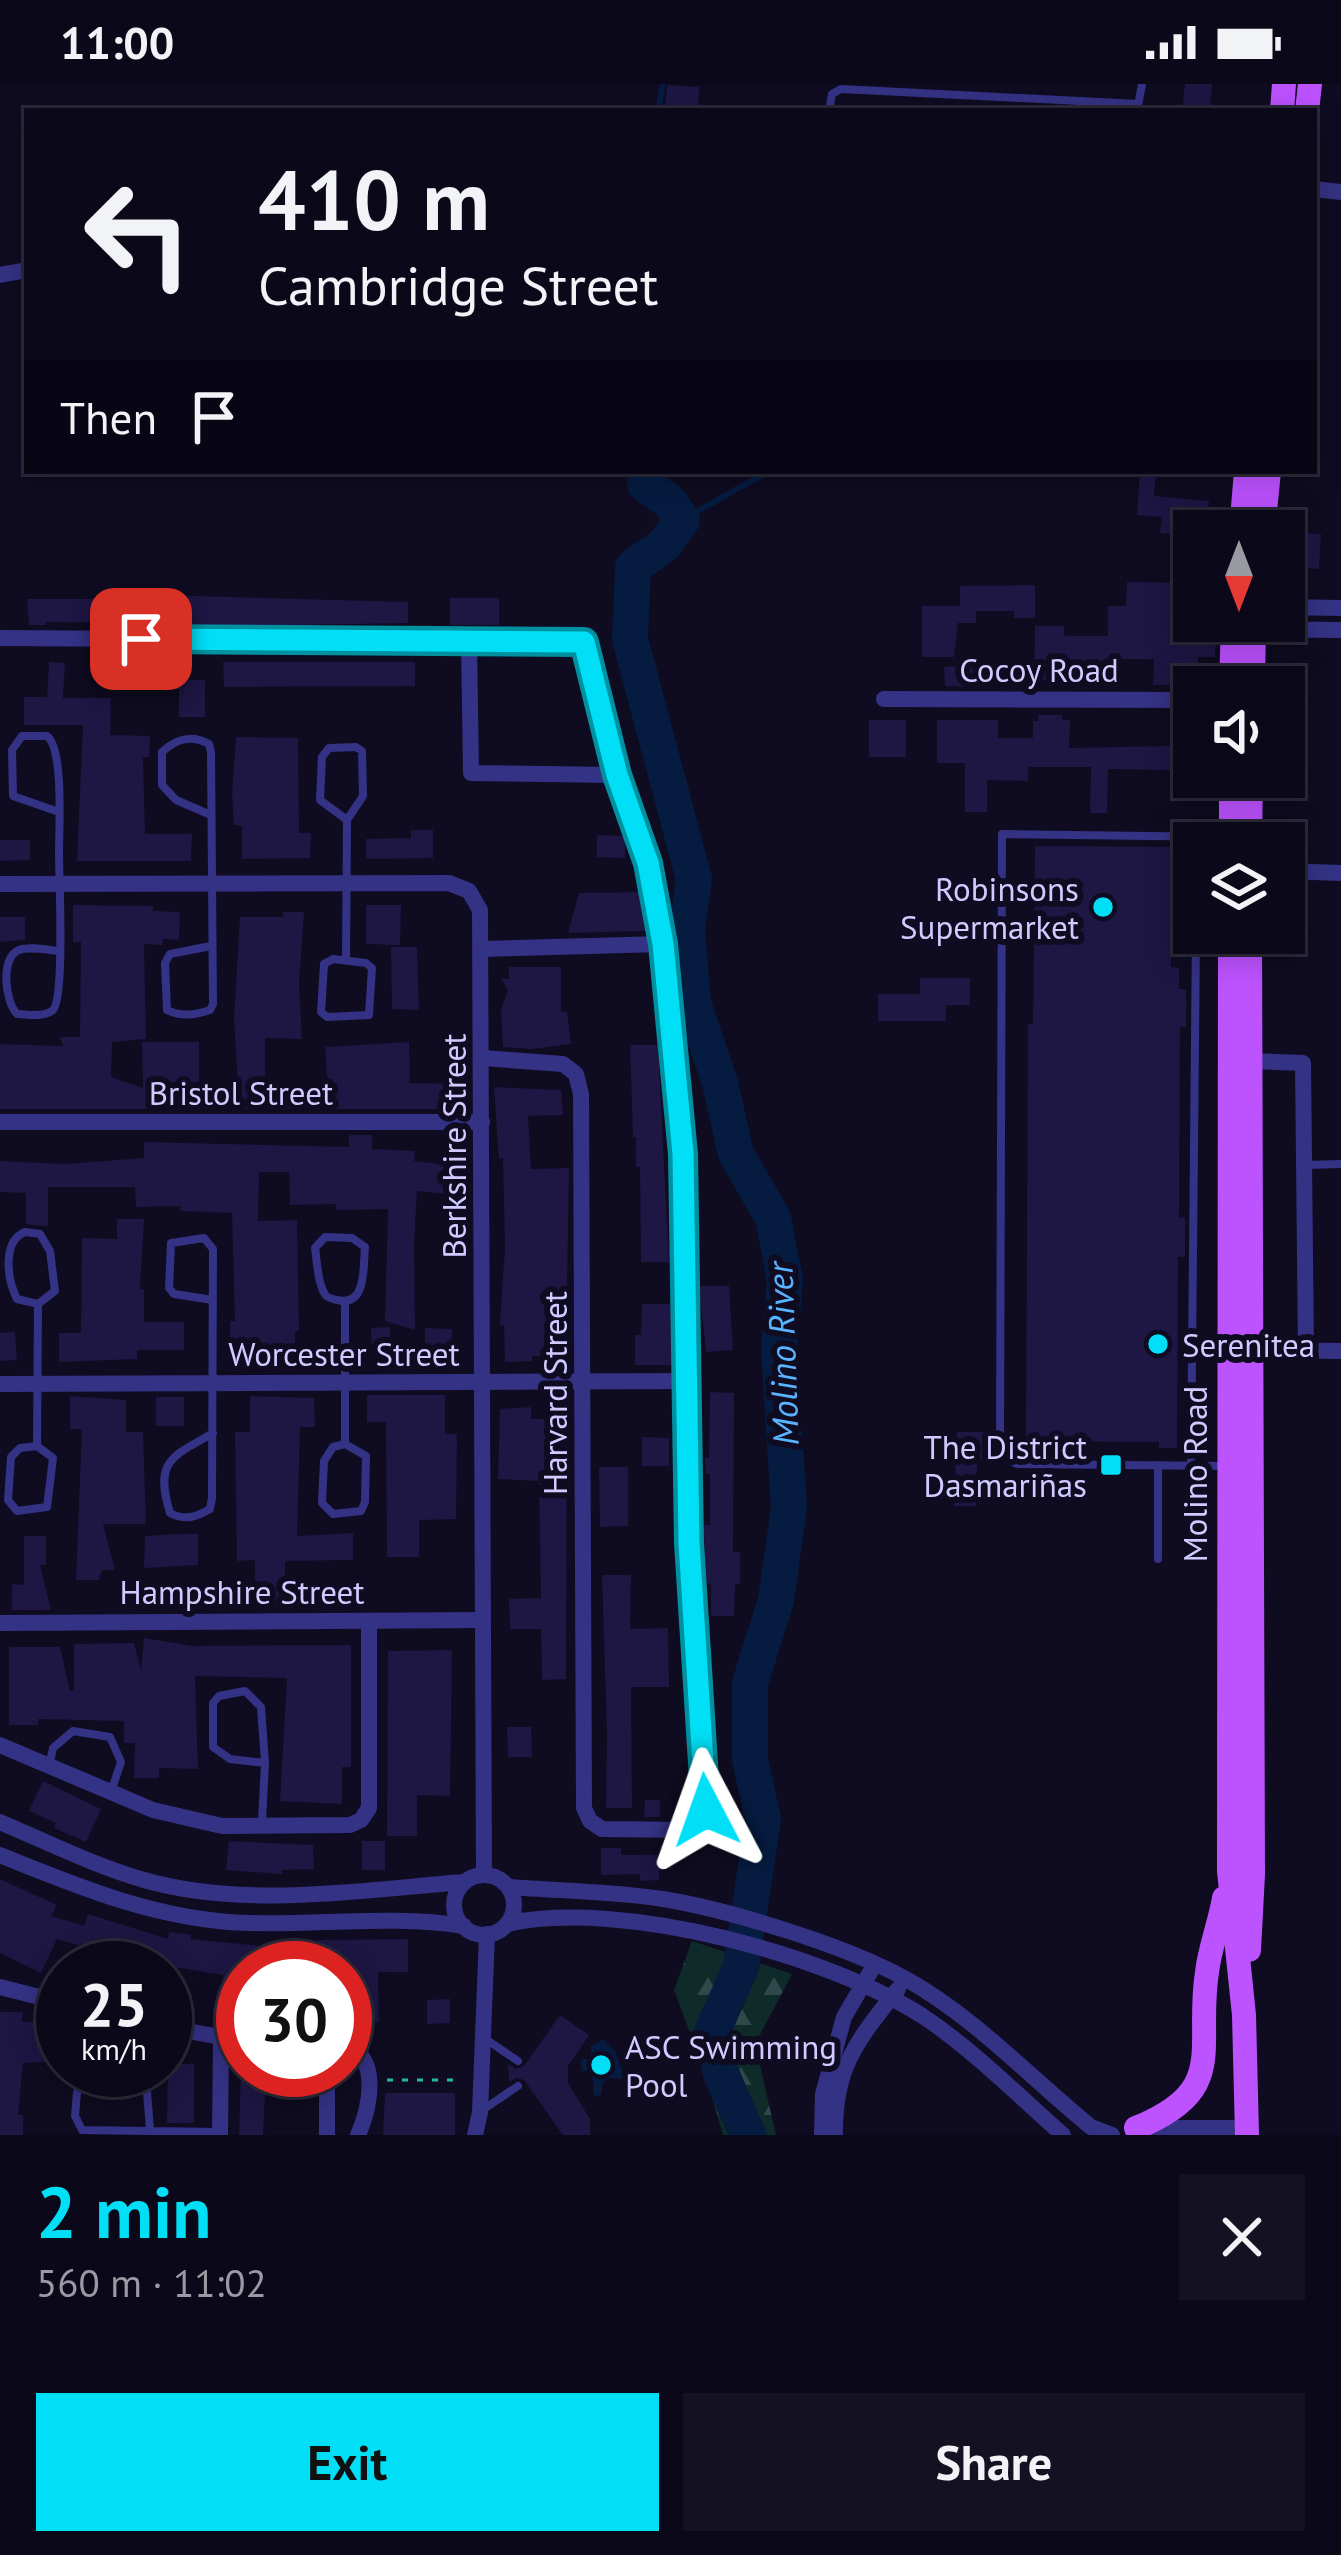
<!DOCTYPE html>
<meta charset="utf-8">
<style>
:root{--surface:#0b0819;--page:#141122;--text:#f1f3f6;--muted:#9a9aa2;--line:#2b2938;--accent:#00dff6}
body{margin:0;font-family:"PT Sans",sans-serif;background:var(--page);color:var(--text);height:100vh;display:flex;flex-direction:column;font-size:45px;white-space:nowrap}
*{box-sizing:border-box;margin:0}
p{font-size:39px;color:var(--muted)}
.icon{flex:none;width:66px;height:66px;fill:none;stroke:currentColor;stroke-width:2;stroke-linecap:round;stroke-linejoin:round}
.map{position:relative;height:2051px;overflow:hidden}
.drawer{display:flex;flex-direction:column;background:var(--surface);flex:1}
.drawer>*{flex:none}
.guide{position:absolute;left:24px;top:24px;width:1293px;height:366px;border-radius:0px;box-shadow:0 6px 30px #0003,0 0 0 3px var(--line);background:#0b0819;color:var(--text);overflow:hidden}
.needle{width:78px;rotate:180deg}
.tools{position:absolute;left:1173px;top:426px;display:grid;gap:24px}
.tools a{display:grid;place-items:center;width:132px;height:132px;border-radius:0px;background:var(--surface);box-shadow:0 6px 30px #0003,0 0 0 3px var(--line);font-size:60px}
.speed{position:absolute;left:36px;top:1857px;display:flex;gap:24px;font-size:60px;font-weight:700;text-align:center}
.speed>*{display:grid;place-content:center;width:156px;height:156px;border-radius:50%;background:var(--surface);box-shadow:0 6px 30px #0003,0 0 0 3px var(--line);line-height:1}
.speed small{font-size:30px;font-weight:400}
.speed .limit{border:18px solid #d22;background:#fff;color:#111}
.pin{position:absolute;display:grid;place-items:center;width:102px;height:102px;color:#fff;margin:-51px;border-radius:24px;box-shadow:0 6px 18px #0006}
.me{position:absolute;width:132px;margin:-66px;rotate:356deg;stroke-linejoin:round;filter:drop-shadow(0 0 9px #0008)}
.turn{display:flex;align-items:center;gap:42px;height:252px;padding:0 36px;font-size:54px}
.turn .icon{width:156px;height:156px;stroke-width:2.5}
.turn b{display:block;font-size:84px;line-height:102px}
.then{display:flex;align-items:center;height:114px;padding:0 36px;background:#0003;gap:24px;font-size:45px}
.round{display:grid;place-items:center;flex:none;width:126px;height:126px;border-radius:0px;background:var(--page)}
.overview{display:flex;align-items:center;justify-content:space-between;height:204px;padding:0 36px}
h1{font-size:72px;font-weight:700;line-height:90px;color:var(--accent)}
.primary-button{display:flex;gap:24px;margin-top:auto;padding:24px 36px}
.primary-button a{flex:1;height:138px;border-radius:0px;background:var(--accent);color:#111;font-size:48px;font-weight:700;line-height:138px;text-align:center}
.primary-button a+a{background:var(--page);color:var(--text)}
.status{display:flex;justify-content:space-between;align-items:center;height:84px;padding:0 60px;background:var(--surface);direction:ltr}
.status svg{height:33px;fill:currentColor}
.map>svg:first-child{display:block}
.forest{fill:url(#forest-firs)}
.water{fill:#051b40}
.lines{fill:none;stroke-linecap:round;stroke-linejoin:round}
.stream{stroke:#051b40;stroke-width:6}
.river{stroke:#051b40;stroke-width:36}
.building{fill:#1e1643}
.path{stroke:#23bab0;stroke-width:3;stroke-dasharray:6 9;stroke-linecap:butt}
.lane{stroke:#343284;stroke-width:8}
.street{stroke:#343284;stroke-width:16}
.primary{stroke:#bd52ff;stroke-width:24}
.route-casing{stroke:#0091a0;stroke-width:30}
.route{stroke:#00dff6;stroke-width:21}
.poi-dot{fill:#00dff6;stroke:#0f0b21;stroke-width:4.5}
.labels{text-anchor:middle;dominant-baseline:central;stroke-width:12;stroke-linejoin:round;paint-order:stroke}
.street-label{font-size:33px;fill:#d0cbff;stroke:#0f0b21}
.poi-label{font-size:33px;fill:#d0cbff;stroke:#0f0b21;text-anchor:end}
.water-label{font-size:36px;font-style:italic;fill:#59b3ff;stroke:#0f0b21}
</style>
<div class="status"><b>11:00</b><svg viewBox="0 0 49 12"><path d="M0 12V9h3v3zM5 12V6h3v6zM10 12V3h3v9zM15 12V0h3v12zM26 1h20v11H26zM47 4h2v5h-2z"/></svg></div>
<div class="map">
<svg width="1341" height="2051" viewBox="0 0 1341 2051">
<defs>
<pattern id="forest-firs" width="22" height="20" patternUnits="userSpaceOnUse" patternTransform="scale(3)"><rect width="22" height="20" fill="#0e2b2a"/><path d="M5 1l3.5 6h-7zM16 11l3.5 6h-7z" fill="#30484a"/></pattern>
</defs>
<rect width="100%" height="100%" fill="#0f0b21"/>
<polygon class="forest" points="692,1857 792,1890 755,1960 776,2051 723,2051 704,1986 674,1906"/>
<polygon class="water" points="603,1955 616,1969 625,1995 608,1994 602,1999 602,2010 594,2013 592,1987 581,1987 581,1975 591,1975 591,1962"/>
<g class="lines">
<g class="stream">
<polyline points="658,27 663,0"/>
<polyline points="682,436 769,387"/>
</g>
<polyline class="river" points="649,387 645,400 670,418 682,436 664,461 633,483 630,555 694,795 687,845 693,919 720,999 736,1070 773,1134 785,1196 779,1266 789,1424 776,1516 750,1599 750,1676 763,1735 741,1883 712,1948 720,1987 748,2051"/>
</g>
<g class="building">
<polygon points="1185,0 1212,0 1210,27 1182,27"/>
<polygon points="667,1 699,3 698,27 665,27"/>
<polygon points="1140,387 1156,387 1154,412 1209,417 1206,447 1194,447 1194,452 1160,449 1162,433 1137,431"/>
<polygon points="1286,448 1321,450 1319,485 1284,483"/>
<polygon points="1127,498 1194,499 1197,551 1216,552 1215,573 1198,573 1198,601 1153,601 1154,575 1103,575 1103,590 1054,589 1054,597 1034,596 1035,542 1064,542 1064,551 1068,552 1108,552 1108,522 1126,522"/>
<polygon points="1035,501 1035,534 1014,534 1014,527 976,527 976,539 958,539 954,573 922,573 922,522 960,522 960,502"/>
<polygon points="161,511 408,518 408,539 189,543 185,539 45,538 46,541 29,541 27,515 141,515 141,512"/>
<rect x="450" y="514" width="49" height="27"/>
<polygon points="185,574 185,596 205,596 205,633 179,633 179,605 106,604 108,576"/>
<polygon points="49,578 65,579 63,614 111,614 110,651 150,652 149,673 143,673 145,750 192,750 191,777 77,777 83,641 24,641 24,613 47,613"/>
<polygon points="223,578 415,578 415,602 224,603"/>
<polygon points="973,581 974,603 945,602 944,583"/>
<polygon points="1038,631 1062,631 1062,636 1070,636 1069,664 1170,662 1179,670 1187,662 1194,662 1194,685 1179,678 1170,686 1108,685 1107,729 1090,729 1091,683 1028,683 1028,697 987,696 987,728 965,728 965,679 937,679 937,636 998,636 998,654 1033,654 1033,637 1038,637"/>
<rect x="869" y="636" width="37" height="37"/>
<polygon points="236,653 298,654 299,749 311,749 310,774 242,775 242,742 234,741 232,710"/>
<polygon points="411,746 433,746 433,774 366,775 366,755 411,754"/>
<polygon points="597,751 625,752 625,774 597,773"/>
<polygon points="0,756 30,756 30,776 0,777"/>
<polygon points="1035,762 1172,763 1171,883 1179,884 1179,905 1186,905 1186,943 1180,943 1179,1134 1185,1134 1185,1173 1178,1173 1177,1364 1159,1364 1159,1358 1026,1357 1028,940 1033,940"/>
<polygon points="640,808 648,847 568,849 579,809"/>
<polygon points="73,821 153,822 153,827 180,828 179,856 163,855 162,861 144,860 146,955 112,958 111,993 143,1004 142,958 199,958 199,998 238,1001 234,933 240,833 283,833 283,828 304,828 299,899 302,955 265,954 265,1004 328,1004 325,963 409,958 410,999 458,1000 458,1025 0,1025 0,960 63,962 60,953 80,953 81,858 73,858"/>
<polygon points="366,821 401,821 400,861 366,860"/>
<polygon points="0,833 25,833 25,856 0,858"/>
<polygon points="391,863 417,863 419,926 392,925"/>
<polygon points="509,883 561,883 561,928 567,927 571,960 532,965 503,963 501,926 508,906 501,895 509,895"/>
<polygon points="920,894 970,894 970,921 946,921 946,937 878,937 878,910 920,910"/>
<polygon points="630,961 658,961 669,1178 641,1178 640,1083 636,1083 636,1053 633,1053"/>
<polygon points="494,1003 561,1006 563,1031 528,1032 531,1085 569,1084 566,1272 532,1272 532,1277 505,1278 504,1241 500,1241 505,1163 503,1074 499,1075"/>
<polygon points="349,1051 372,1051 372,1065 415,1067 414,1077 459,1082 456,1111 417,1107 414,1159 415,1246 385,1237 388,1125 336,1126 336,1120 290,1121 289,1088 259,1088 258,1137 297,1136 299,1247 295,1247 295,1261 230,1261 230,1237 235,1237 232,1129 180,1127 181,1122 136,1123 135,1103 48,1103 48,1142 41,1142 26,1140 26,1109 0,1108 0,1077 64,1080 144,1074 144,1058 349,1063"/>
<polygon points="117,1135 144,1135 140,1205 144,1205 144,1238 184,1238 184,1266 137,1266 137,1275 59,1278 59,1249 81,1249 82,1154 117,1155"/>
<polygon points="699,1202 729,1202 733,1266 706,1268"/>
<polygon points="642,1220 671,1220 671,1281 635,1281 635,1251 641,1251"/>
<polygon points="390,1243 390,1268 372,1268 371,1244"/>
<polygon points="425,1244 452,1245 451,1269 425,1268"/>
<polygon points="15,1248 17,1276 0,1277 0,1249"/>
<polygon points="710,1308 734,1309 733,1468 740,1468 740,1500 735,1500 734,1532 711,1532 711,1500 705,1500 704,1441 710,1441 710,1390 706,1390 705,1374 709,1374"/>
<polygon points="367,1311 445,1311 445,1350 457,1350 456,1435 419,1436 419,1473 387,1473 386,1338 367,1338"/>
<polygon points="70,1312 126,1316 126,1348 143,1348 146,1440 103,1440 115,1486 102,1486 99,1496 76,1496 82,1345 70,1345"/>
<polygon points="250,1312 314,1314 315,1343 300,1343 297,1452 353,1449 353,1476 285,1477 285,1521 255,1521 255,1476 237,1477 235,1348 250,1348"/>
<rect x="156" y="1313" width="28" height="29"/>
<polygon points="531,1323 531,1335 567,1335 566,1595 542,1596 541,1545 510,1545 509,1515 541,1514 539,1397 498,1395 500,1325"/>
<polygon points="957,1348 989,1348 989,1376 977,1376 976,1422 954,1422"/>
<polygon points="642,1353 669,1354 669,1382 642,1382"/>
<polygon points="599,1383 628,1383 628,1442 600,1443"/>
<polygon points="178,1450 198,1450 198,1481 144,1484 145,1452"/>
<polygon points="24,1452 46,1452 46,1481 40,1481 51,1526 12,1526 12,1500 24,1501"/>
<polygon points="602,1491 631,1491 630,1545 668,1544 669,1603 631,1603 632,1724 606,1724 607,1650"/>
<polygon points="144,1554 193,1562 351,1561 351,1683 342,1683 342,1720 280,1717 287,1594 195,1592 198,1685 159,1684 159,1694 134,1694 135,1659 124,1659 124,1637 38,1635 38,1641 9,1641 9,1563 60,1563 70,1607 74,1607 74,1560 134,1559 141,1586"/>
<polygon points="452,1566 450,1712 417,1711 417,1752 387,1752 388,1567"/>
<polygon points="507,1643 531,1643 532,1673 508,1673"/>
<polygon points="43,1697 101,1725 86,1758 54,1744 56,1739 29,1727"/>
<polygon points="645,1716 660,1716 660,1733 644,1733"/>
<polygon points="229,1757 313,1761 314,1785 282,1786 282,1790 226,1786"/>
<rect x="362" y="1757" width="23" height="29"/>
<polygon points="601,1764 621,1764 621,1771 659,1771 659,1796 640,1797 640,1790 601,1791"/>
<polygon points="0,1795 57,1821 51,1832 84,1842 88,1830 168,1855 169,1848 191,1851 191,1855 272,1863 318,1861 318,1856 408,1855 408,1888 378,1888 379,1938 345,1939 345,1884 243,1884 243,1938 219,1938 223,1891 132,1876 130,1884 97,1884 101,1868 57,1855 41,1889 0,1869"/>
<polygon points="450,1915 450,1939 427,1940 427,1916"/>
<polygon points="0,1928 23,1928 22,1938 63,1937 63,1977 23,1979 18,2031 23,2031 23,2051 0,2051"/>
<polygon points="560,1931 589,1951 568,1982 568,1999 590,2035 590,2051 563,2051 524,1996 516,1994 509,1998 508,1980 516,1985 524,1982"/>
<polygon points="168,1980 194,1980 194,2039 167,2039"/>
<polygon points="241,1987 266,1987 263,2051 239,2051"/>
<polygon points="385,2009 455,2009 455,2051 383,2051"/>
</g>
<g class="lines">
<polyline class="path" points="387,1996 461,1996"/>
<g class="lane">
<polyline points="829,27 832,10 841,5 1138,20"/>
<polyline points="1137,27 1142,0"/>
<polyline points="1178,662 1182,649 1194,642"/>
<polyline points="1178,686 1225,710"/>
<path d="M59,728L13,712L12,666L22,652H47C64,665 59,745 59,769C59,792 65,914 53,926C44,934 27,930 17,930C5,918 0,873 19,866C30,862 48,866 60,867"/>
<polyline points="1225,753 1002,750 1000,1359 1004,1373 1017,1380 1227,1382"/>
<path d="M211,862L170,870L165,879L167,926C180,933 196,931 210,926L213,920L211,668L209,660C191,650 176,655 162,668V701L176,716L211,731"/>
<polygon points="333,875 366,879 372,884 369,931 327,933 321,928 324,880"/>
<polyline points="346,875 347,736 363,712 362,667 356,663 329,664 322,673 320,716 347,736"/>
<polyline points="1305,1081 1341,1080"/>
<path d="M25,1148L40,1150L50,1167L55,1207L38,1220L17,1215C7,1195 2,1157 25,1148Z"/>
<path d="M325,1153L352,1154L365,1163C363,1183 367,1223 337,1216C328,1214 325,1213 322,1204C317,1192 317,1176 315,1164Z"/>
<polyline points="345,1218 345,1360"/>
<path d="M213,1349C172,1373 154,1376 170,1429C185,1437 196,1433 210,1425L212,1414L213,1165L204,1154L171,1159L169,1204L174,1210L213,1216"/>
<polygon points="345,1360 366,1372 365,1418 361,1427 333,1430 322,1419 324,1377 333,1363"/>
<polygon points="37,1362 53,1374 47,1423 17,1427 8,1416 11,1373 20,1364"/>
<polyline points="37,1362 38,1220"/>
<polyline points="1158,1381 1158,1475"/>
<polyline points="1191,1382 1196,849"/>
<polyline points="49,1682 53,1664 73,1647 110,1653 121,1678 111,1708"/>
<polyline points="262,1738 265,1679 261,1623 245,1607 219,1612 213,1619 213,1663 230,1675 265,1679"/>
<polyline points="484,1954 518,1977"/>
<polyline points="481,2027 518,2002"/>
<polyline points="150,2046 147,2008 143,2000 87,2000 77,2008 75,2032 82,2046 219,2048"/>
</g>
<g class="street">
<polyline points="1314,105 1341,108"/>
<polyline points="0,191 27,186"/>
<polyline points="1284,523 1341,524"/>
<polyline points="1246,545 1341,546"/>
<polyline points="0,554 583,558 617,691 648,779 663,860 683,1070 689,1458 706,1726 701,1738 689,1746 602,1745 590,1737 584,1724 581,1010 576,990 563,980 483,974"/>
<polyline points="469,557 471,689 617,691"/>
<polyline points="884,615 1194,616"/>
<polyline points="1284,787 1341,789"/>
<polyline points="0,800 449,799 469,807 480,826 484,1791"/>
<polyline points="482,865 663,860"/>
<polyline points="1250,977 1303,979 1306,1267"/>
<polyline points="0,1038 482,1038"/>
<polyline points="1246,1266 1341,1267"/>
<polyline points="0,1300 688,1297"/>
<polyline points="0,1539 483,1536"/>
<polyline points="0,1661 153,1726 222,1742 350,1741 361,1736 369,1724 369,1537"/>
<path d="M0,1738C47,1758 95,1782 144,1796C246,1825 361,1806 464,1798"/>
<path d="M0,1771C81,1804 161,1837 250,1839C321,1841 393,1831 464,1842"/>
<circle cx="484" cy="1821" r="30"/>
<path d="M509,1803C560,1807 612,1807 663,1815C730,1826 847,1862 906,1895C973,1932 1031,1994 1091,2043L1112,2051"/>
<path d="M507,1840C620,1814 835,1872 930,1937C977,1970 1020,2013 1063,2051"/>
<polyline points="0,1903 63,1919"/>
<polyline points="165,1943 243,1957"/>
<path d="M345,1961C381,1972 370,2024 358,2051"/>
<polyline points="327,1986 327,2051"/>
<polyline points="1143,2044 1247,2044"/>
<polyline points="220,2051 221,1956"/>
<polyline points="475,2051 480,2028 487,1850"/>
<polyline points="822,2051 823,2010 844,1933 875,1880"/>
<path d="M835,2051C834,1982 858,1956 898,1905"/>
</g>
<g class="primary">
<polyline points="1282,27 1284,0"/>
<polyline points="1307,27 1310,0"/>
<polyline points="1241,447 1246,387"/>
<polyline points="1263,447 1269,387"/>
<polyline points="1231,603 1233,537"/>
<polyline points="1253,603 1254,537"/>
<polyline points="1231,693 1231,759"/>
<polyline points="1250,759 1251,693"/>
<polyline points="1230,849 1229,1787 1244,1931 1247,2051"/>
<polyline points="1249,1866 1253,1790 1250,849"/>
<path d="M1136,2044C1230,2006 1195,1965 1207,1888C1210,1862 1220,1839 1224,1814"/>
</g>
</g>
<g class="lines">
<g class="route-casing">
<polyline id="route" points="141,555 584,558 617,691 648,779 663,860 683,1070 689,1459 706,1726"/>
</g>
<use href="#route" class="route"/>
</g>
<g class="poi-dot">
<circle cx="1103" cy="823" r="12"/>
<circle cx="1158" cy="1260" r="12"/>
<rect x="1099" y="1369" width="24" height="24" rx="6"/>
<circle cx="601" cy="1981" r="12"/>
</g>
<g class="labels">
<g class="street-label">
<text x="1039" y="585">Cocoy Road</text>
<text x="241" y="1008">Bristol Street</text>
<text transform="translate(453 1062) rotate(-90)">Berkshire Street</text>
<text x="344" y="1269">Worcester Street</text>
<text transform="translate(554 1309) rotate(-90)">Harvard Street</text>
<text transform="translate(1194 1390) rotate(-90)">Molino Road</text>
<text x="242" y="1507">Hampshire Street</text>
</g>
<g class="poi-label">
<text x="1079" y="804">Robinsons<tspan x="1079" dy="38">Supermarket</tspan></text>
<text x="1182" y="1260" text-anchor="start">Serenitea</text>
<text x="1087" y="1362">The District<tspan x="1087" dy="38">Dasmariñas</tspan></text>
<text x="625" y="1962" text-anchor="start">ASC Swimming<tspan x="625" dy="38">Pool</tspan></text>
</g>
<g class="water-label">
<text transform="translate(782 1270) rotate(-92)">Molino River</text>
</g>
</g>
</svg>
<div class="tools">
<a><svg class="needle" viewBox="-14 -14 28 28"><path d="M0-13l5 13h-10z" fill="#e53935"/><path d="M0 13l5-13h-10z" fill="#9a9aa2"/></svg></a>
<a><svg class="icon" aria-label="sound" viewBox="0 0 24 24"><path d="M4 9h4l5-4v14l-5-4H4zM17 9q2 3 0 6"/></svg></a>
<a><svg class="icon" aria-label="layers" viewBox="0 0 24 24"><path d="M12 4l9 5-9 5-9-5zM3 14l9 5 9-5"/></svg></a>
</div>
<div class="speed"><div>25<small>km/h</small></div><div class="limit">30</div></div>
<div class="pin" style="left:141px;top:555px;background:#d93025"><svg class="icon" aria-label="arrive" viewBox="0 0 24 24"><path d="M6 21V4h12l-3 4 3 4H6"/></svg></div>
<svg class="me" style="left:706px;top:1726px" viewBox="-20 -20 40 40"><path d="M0-17L14 15 0 8-14 15z" fill="#00dff6" stroke="#fff" stroke-width="4"/></svg>
<div class="guide">
<div class="turn"><svg class="icon" aria-label="left" viewBox="0 0 24 24"><path d="M17 20v-9H6M10 6l-5 5 5 5"/></svg><div><b>410 m</b>Cambridge Street</div></div>
<div class="then">Then<svg class="icon" aria-label="arrive" viewBox="0 0 24 24"><path d="M6 21V4h12l-3 4 3 4H6"/></svg></div>
</div>
</div>
<section class="drawer">
<div class="overview"><div><h1>2 min</h1><p>560 m · 11:02</p></div><a class="round"><svg class="icon" aria-label="close" viewBox="0 0 24 24"><path d="M6 6l12 12M18 6L6 18"/></svg></a></div>
<div class="primary-button"><a>Exit</a><a>Share</a></div>
</section>
